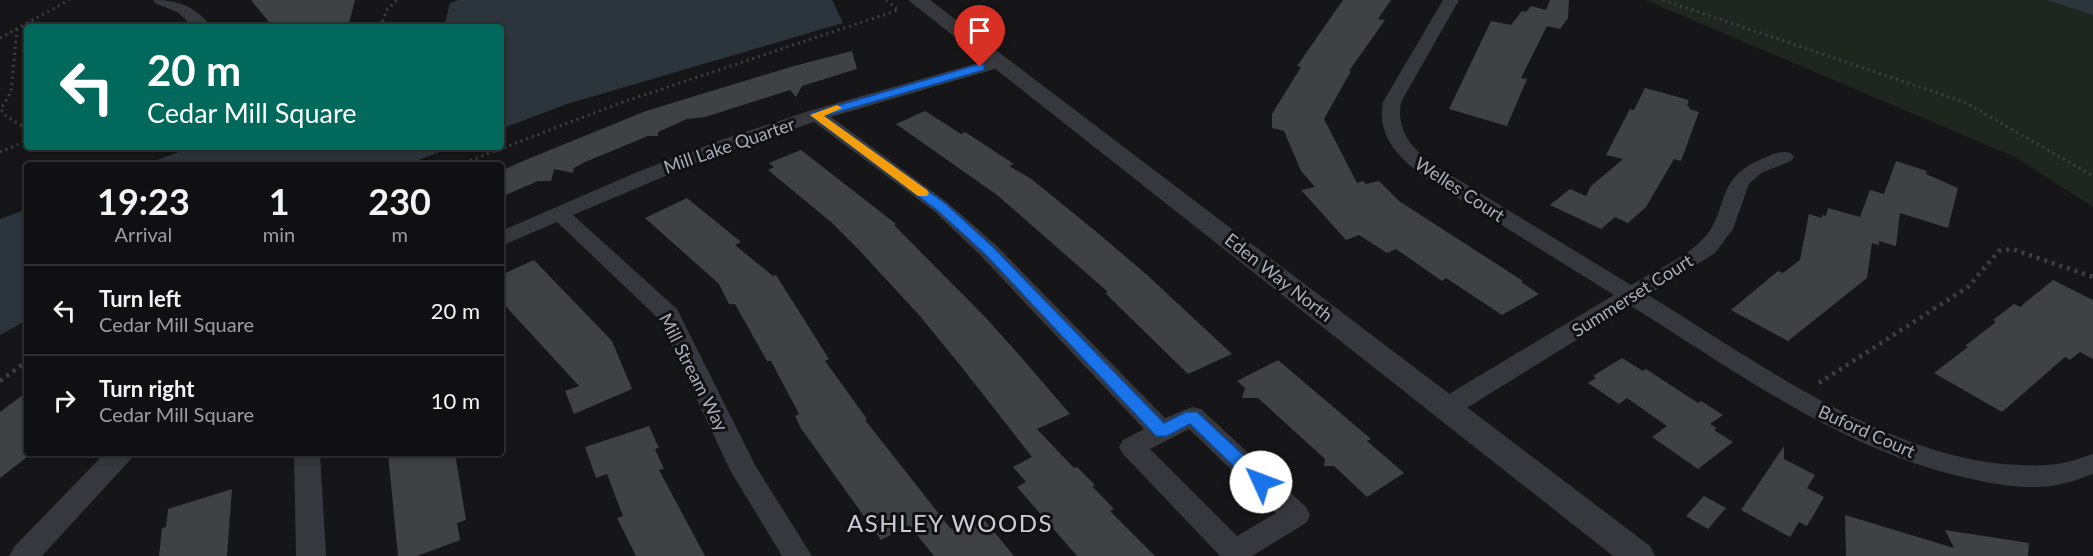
<!DOCTYPE html>
<style>
:root{--surface:#101012;--page:#19191b;--text:#f1f3f6;--muted:#9c9d9f;--line:#303032}
body{margin:0;font-family:Lato,sans-serif;background:var(--page);color:var(--text);height:100vh;display:flex;flex-direction:column;font-size:22px;white-space:nowrap}
*{box-sizing:border-box;margin:0}
p{font-size:20px;color:var(--muted)}
.icon{flex:none;width:33px;height:33px;fill:none;stroke:currentColor;stroke-width:2;stroke-linecap:round;stroke-linejoin:round}
.map{position:relative;flex:1;overflow:hidden}
.details{position:absolute;left:24px;top:162px;width:480px;height:294px;display:flex;flex-direction:column;background:var(--surface);border-radius:6px;box-shadow:0 3px 9px #0003,0 0 0 2px var(--line)}
.details>*{flex:none}
.top-card{position:absolute;left:24px;top:24px;width:480px;height:126px;border-radius:6px;box-shadow:0 3px 9px #0003,0 0 0 2px var(--line);background:#00695c;color:#fff;overflow:hidden}
.pin{position:absolute;display:grid;place-items:center;width:51px;height:51px;color:#fff;margin:-62px -26px;border-radius:50% 50% 50% 0;rotate:-45deg;box-shadow:0 0 6px #0007}
.pin .icon{rotate:45deg}
.me{position:absolute;width:66px;margin:-33px;rotate:313deg;stroke-linejoin:round;filter:drop-shadow(0 0 4px #0008)}
.turn{display:flex;align-items:center;gap:21px;height:126px;padding:0 24px;font-size:27px}
.turn .icon{width:78px;height:78px;stroke-width:2.5}
.turn b{display:block;font-size:42px;line-height:51px}
.eta{display:flex;justify-content:space-evenly;align-items:center;height:102px;text-align:center}
.eta b{font-size:36px;font-weight:700;line-height:42px}
ul{padding:0;list-style:none}
li{display:flex;align-items:center;gap:18px;height:90px;padding:0 24px;border-top:2px solid var(--line)}
li div{flex:1}
li b{display:block;font-size:22px}
li em{font-style:normal}
.map>svg:first-child{display:block}
.green{fill:#1e261f}
.water{fill:#2c353c}
.building{fill:#404145}
.lines{fill:none;stroke-linecap:round;stroke-linejoin:round}
.path-far1{stroke:#3d3f44;stroke-width:3;stroke-dasharray:2 4;stroke-linecap:butt}
.path{stroke:#3d3f44;stroke-width:4.5;stroke-dasharray:3 5;stroke-linecap:butt}
.minor{fill:#37383d;fill-rule:evenodd}
.tertiary{fill:#37383d;fill-rule:evenodd}
.route{fill:#1a73e8;stroke:#114b97;stroke-width:1.5}
.slow{fill:#f59e0b}
.labels{text-anchor:middle;dominant-baseline:central;stroke-width:6;stroke-linejoin:round;paint-order:stroke}
.street-label{font-size:18px;fill:#a8adb8;stroke:#111113}
.near-neighbourhood-label{font-size:24px;letter-spacing:1.5px;fill:#c9ccd4;stroke:#111113}
</style>
<div class="map">
<svg width="2093" height="556" viewBox="0 0 2093 556">
<rect width="100%" height="100%" fill="#161618"/>
<polygon class="green" points="1645,0 2093,0 2093,207 2015,157"/>
<g class="water">
<polygon points="458,0 832,0 843,23 567,104 501,129 501,27 444,27 450,3"/>
<polygon points="2047,0 2093,0 2093,15"/>
<polygon points="192,147 453,147 405,165 144,165"/>
<polygon points="27,209 27,320 0,335 0,219"/>
</g>
<g class="building">
<polygon points="251,0 355,0 348,27 273,27"/>
<polygon points="1343,0 1391,0 1378,19 1385,20 1349,71 1351,71 1324,119 1357,183 1363,181 1366,184 1379,181 1399,201 1523,281 1521,282 1539,294 1502,315 1446,278 1442,281 1396,249 1387,253 1359,235 1346,240 1301,190 1315,187 1301,171 1284,131 1272,128 1272,114 1301,67 1297,66"/>
<polygon points="1550,0 1569,0 1568,18 1560,29 1547,26 1521,78 1527,79 1507,126 1449,109 1491,21 1511,25 1522,11 1526,12 1531,6 1546,10"/>
<polygon points="852,51 857,69 802,86 796,97 790,90 705,117 687,119 658,132 658,136 648,136 585,162 574,168 573,173 554,169 551,181 538,181 501,197 501,171 523,161 646,111 794,66"/>
<polygon points="1645,88 1689,100 1687,106 1690,107 1689,109 1699,112 1681,161 1674,159 1646,207 1628,223 1615,217 1601,229 1550,205 1570,189 1586,196 1591,186 1623,159 1606,155 1620,128 1630,109 1634,110"/>
<polygon points="925,111 961,134 965,132 1014,164 1009,166 1030,178 1093,229 1146,274 1232,354 1188,374 1105,293 1108,292 997,195 896,124"/>
<polygon points="801,150 896,224 894,225 987,319 1020,356 1070,414 1037,429 1074,468 1077,467 1095,485 1092,486 1114,509 1110,511 1155,556 1077,556 1017,487 1026,482 1013,467 1032,457 960,365 919,315 859,250 831,222 768,170 774,167 769,163"/>
<polygon points="1896,161 1927,171 1926,174 1958,188 1948,228 1900,213 1896,246 1879,241 1879,245 1872,243 1867,278 1788,341 1731,310 1778,271 1783,273 1800,260 1809,214 1822,218 1822,215 1826,216 1828,208 1860,217 1870,190 1884,194"/>
<polygon points="687,198 741,242 735,245 773,276 776,275 829,359 825,361 867,419 865,420 951,529 973,517 975,519 981,516 1014,556 934,556 909,525 881,540 800,427 795,416 799,414 771,361 767,361 735,304 729,304 719,284 645,218"/>
<polygon points="534,260 612,341 632,389 574,414 565,391 579,386 501,301 501,275"/>
<polygon points="2053,280 2093,300 2093,359 2080,352 2070,360 2065,357 2002,412 1934,373 1968,347 1965,346 1996,322 1993,320 2014,304 2020,307"/>
<polygon points="1622,358 1643,371 1646,369 1698,403 1701,401 1723,415 1710,424 1717,428 1714,430 1733,442 1698,469 1652,437 1667,426 1627,398 1619,404 1588,383 1596,378 1593,376"/>
<polygon points="1278,360 1371,439 1367,441 1404,473 1367,497 1334,466 1324,466 1325,459 1258,398 1242,398 1245,388 1237,381"/>
<polygon points="27,392 27,457 0,478 0,412"/>
<polygon points="649,426 659,448 655,449 664,469 659,470 705,556 636,556 617,518 623,516 607,474 596,478 585,447"/>
<polygon points="1784,446 1784,459 1815,475 1807,488 1824,497 1807,526 1799,522 1790,537 1741,510"/>
<polygon points="388,453 455,453 466,520 457,523 460,540 417,556 398,556"/>
<polygon points="232,489 227,556 159,556 162,528 166,527 168,509"/>
<polygon points="1704,496 1726,508 1708,529 1686,516"/>
<polygon points="1845,515 1954,548 1945,530 2029,543 2028,556 1846,556"/>
</g>
<g class="lines">
<g class="path-far1">
<polyline points="886,0 897,9"/>
<polyline points="1663,0 1964,102 2093,176"/>
<polyline points="380,27 387,10 397,0"/>
<polyline points="17,29 11,92 1,109 5,115 27,129"/>
<polyline points="0,38 69,0"/>
<polyline points="0,152 27,141"/>
<polyline points="459,165 620,103 898,10"/>
</g>
<g class="path">
<polyline points="0,381 27,361"/>
<polyline points="1819,383 1968,287 1999,251 2012,249 2093,277"/>
</g>
<g class="minor">
<path d="M153,0C178,0 196,6 211,27H193L179,13L155,3Z"/>
<path d="M1443,0H1459L1401,102C1396,132 1412,148 1434,165L1631,285C1653,272 1680,260 1699,243C1732,214 1710,179 1764,158C1774,154 1781,150 1791,153L1794,157L1791,161L1761,173L1749,184L1733,229L1715,253L1648,295C1753,359 1879,452 2003,464C2022,465 2043,467 2062,463C2073,461 2083,457 2093,454V474C2083,477 2073,482 2062,484C2032,491 1997,485 1967,478C1842,450 1737,372 1631,306L1457,414L1448,416L1439,414L1435,407L1439,400L1614,295L1429,180C1402,161 1376,138 1383,102Z"/>
<path d="M999,57L1005,58L1008,62L1005,66L831,117L948,203L997,246L1165,418L1192,407L1201,409L1306,507L1310,515L1306,523L1252,556H1220L1123,454L1119,447L1123,440L1144,429L981,256L934,211L814,122L706,159L573,215L677,309L755,465L812,556H782L730,470L659,319L557,222L501,246V231L635,173L721,140L809,111ZM1189,429L1276,513L1237,536L1150,449Z"/>
<polygon points="105,453 134,453 130,460 42,556 9,556 14,547"/>
<polygon points="294,453 320,453 326,556 296,556"/>
</g>
<polygon class="tertiary" points="908,0 930,0 1650,546 1655,556 1613,556"/>
</g>
<polygon class="route" points="980,64 984,65 984,70 824,116 946,204 994,248 1164,423 1186,412 1197,412 1267,477 1269,482 1267,487 1261,488 1255,487 1190,424 1167,436 1156,436 985,254 937,210 810,115 812,113"/>
<polygon class="slow" points="837,105 842,108 824,116 927,190 929,193 927,196 918,196 810,115"/>
<g class="labels">
<g class="street-label">
<text transform="translate(729 145) rotate(-19)">Mill Lake Quarter</text>
<text transform="translate(1460 189) rotate(33)">Welles Court</text>
<text transform="translate(1279 277) rotate(38)">Eden Way North</text>
<text transform="translate(1632 295) rotate(-32)">Summerset Court</text>
<text transform="translate(694 372) rotate(63)">Mill Stream Way</text>
<text transform="translate(1867 431) rotate(24)">Buford Court</text>
</g>
<g class="near-neighbourhood-label">
<text x="950" y="522">ASHLEY WOODS</text>
</g>
</g>
</svg>
<div class="pin" style="left:980px;top:67px;background:#d93025"><svg class="icon" aria-label="arrive" viewBox="0 0 24 24"><path d="M6 21V4h12l-3 4 3 4H6"/></svg></div>
<svg class="me" style="left:1261px;top:482px" viewBox="-20 -20 40 40"><circle r="19" fill="#fff"/><path d="M0-13L10 11 0 6-10 11z" fill="#1a73e8"/></svg>
<div class="top-card">
<div class="turn"><svg class="icon" aria-label="left" viewBox="0 0 24 24"><path d="M17 20v-9H6M10 6l-5 5 5 5"/></svg><div><b>20 m</b>Cedar Mill Square</div></div>
</div>
<section class="details">
<div class="eta">
<div><b>19:23</b><p>Arrival</p></div>
<div><b>1</b><p>min</p></div>
<div><b>230</b><p>m</p></div>
</div>
<ul>
<li><svg class="icon" aria-label="left" viewBox="0 0 24 24"><path d="M17 20v-9H6M10 6l-5 5 5 5"/></svg><div><b>Turn left</b><p>Cedar Mill Square</p></div><em>20 m</em></li>
<li><svg class="icon" aria-label="right" viewBox="0 0 24 24"><path d="M7 20v-9h11M14 6l5 5-5 5"/></svg><div><b>Turn right</b><p>Cedar Mill Square</p></div><em>10 m</em></li>
</ul>
</section>
</div>
